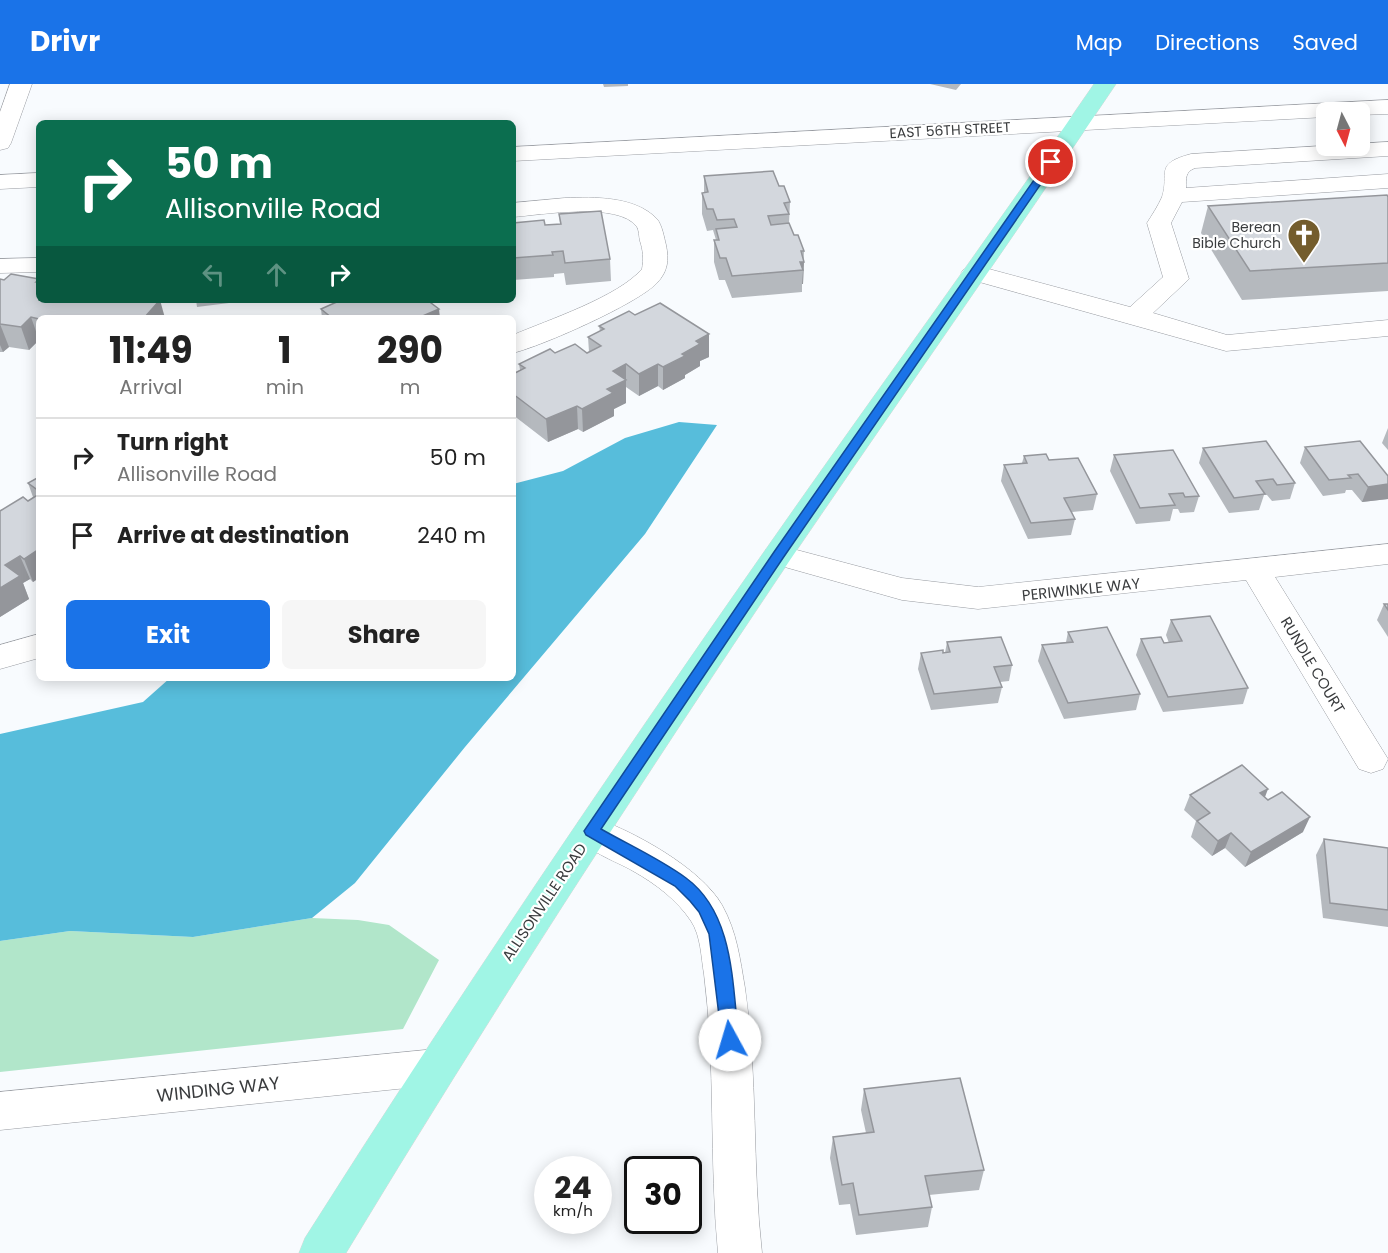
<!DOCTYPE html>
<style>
:root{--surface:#fff;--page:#f6f6f6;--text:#222;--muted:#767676;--line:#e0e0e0;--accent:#1a73e8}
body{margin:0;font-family:Poppins,sans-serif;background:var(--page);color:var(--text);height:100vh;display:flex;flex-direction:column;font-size:22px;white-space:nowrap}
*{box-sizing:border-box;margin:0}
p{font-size:20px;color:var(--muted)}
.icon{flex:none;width:33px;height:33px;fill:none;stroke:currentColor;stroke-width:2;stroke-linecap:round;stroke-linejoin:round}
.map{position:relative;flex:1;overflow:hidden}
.sheet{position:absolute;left:36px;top:231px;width:480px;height:366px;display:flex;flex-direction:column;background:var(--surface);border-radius:9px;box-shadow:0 3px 15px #0003}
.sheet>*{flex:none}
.top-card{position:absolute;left:36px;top:36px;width:480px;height:183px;border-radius:9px;box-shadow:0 3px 15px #0003;background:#0b6e4f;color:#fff;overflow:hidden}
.needle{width:39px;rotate:174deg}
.controls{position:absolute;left:1316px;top:18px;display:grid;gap:12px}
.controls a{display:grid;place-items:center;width:54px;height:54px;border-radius:9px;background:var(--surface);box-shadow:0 3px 15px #0003;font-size:30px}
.speed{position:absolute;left:534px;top:1072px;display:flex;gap:12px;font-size:30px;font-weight:700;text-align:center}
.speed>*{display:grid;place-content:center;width:78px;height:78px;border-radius:50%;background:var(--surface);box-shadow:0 3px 15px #0003;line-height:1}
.speed small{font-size:15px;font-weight:400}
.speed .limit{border:3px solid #111;border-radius:9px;background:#fff;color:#111}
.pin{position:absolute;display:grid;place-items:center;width:51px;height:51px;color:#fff;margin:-26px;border:3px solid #fff;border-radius:50%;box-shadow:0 2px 6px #0007}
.me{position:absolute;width:66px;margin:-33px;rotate:354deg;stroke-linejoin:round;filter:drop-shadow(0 0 4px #0008)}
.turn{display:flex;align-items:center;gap:21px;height:126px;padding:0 30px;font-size:27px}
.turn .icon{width:78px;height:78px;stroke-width:2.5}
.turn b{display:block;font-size:42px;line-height:51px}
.lanes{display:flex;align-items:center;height:57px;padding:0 30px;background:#0003;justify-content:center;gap:30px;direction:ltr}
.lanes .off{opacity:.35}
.eta{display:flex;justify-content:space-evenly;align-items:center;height:102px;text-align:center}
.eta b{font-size:36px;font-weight:700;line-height:42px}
.button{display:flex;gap:12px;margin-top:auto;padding:12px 30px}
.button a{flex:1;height:69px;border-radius:9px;background:var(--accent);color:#fff;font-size:24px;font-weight:700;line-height:69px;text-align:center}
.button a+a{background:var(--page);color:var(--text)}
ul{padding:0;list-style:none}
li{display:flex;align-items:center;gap:18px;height:78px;padding:0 30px;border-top:2px solid var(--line)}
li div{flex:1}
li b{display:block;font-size:22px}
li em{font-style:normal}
header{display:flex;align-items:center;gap:36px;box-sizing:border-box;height:84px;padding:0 30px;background:var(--accent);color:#fff}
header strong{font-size:28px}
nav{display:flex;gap:33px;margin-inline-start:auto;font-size:21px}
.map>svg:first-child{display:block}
.green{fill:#b1e6ca}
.water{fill:#57bddb}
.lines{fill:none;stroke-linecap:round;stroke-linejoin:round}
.minor-casing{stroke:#989ba1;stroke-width:1}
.major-casing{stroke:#d8d8d8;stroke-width:1}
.minor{fill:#fff;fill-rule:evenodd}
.major{fill:#a0f5e5;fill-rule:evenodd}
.wall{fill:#b5b9be}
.shaded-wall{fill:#94969b}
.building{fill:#d3d7dd;stroke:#94969b;stroke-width:1.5}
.route{fill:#1a73e8;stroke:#114b97;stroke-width:1.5}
.labels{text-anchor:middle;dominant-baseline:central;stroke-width:4.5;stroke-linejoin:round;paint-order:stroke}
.far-street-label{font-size:14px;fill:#3a3c3e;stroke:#fff}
.far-poi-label{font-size:14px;fill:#3a3c3e;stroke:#fff;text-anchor:end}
.street-label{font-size:15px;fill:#3a3c3e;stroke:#fff}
.near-street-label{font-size:18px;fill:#3a3c3e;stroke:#fff}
</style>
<header>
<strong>Drivr</strong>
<nav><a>Map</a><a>Directions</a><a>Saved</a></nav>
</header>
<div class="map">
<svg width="1388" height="1169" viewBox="0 0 1388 1169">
<rect width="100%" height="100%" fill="#f8fbfe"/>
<polygon class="green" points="312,834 358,836 389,841 439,876 403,945 0,988 0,857 70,847 193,853"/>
<polygon class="water" points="679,338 717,341 645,450 465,663 355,799 312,834 193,853 70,847 0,857 0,650 143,618 170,594 513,594 513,400 563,387 625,354"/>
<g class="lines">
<g class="minor-casing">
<g id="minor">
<polygon points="10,0 32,0 11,59 8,64 0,66 0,28"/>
<polygon points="1388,16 1388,30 1359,31 1359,28 1326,28 1326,33 513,77 513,63"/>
<path d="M1388,58V72L1195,84C1185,88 1186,94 1186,104L1388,90V104L1182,118L1171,139L1189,195L1153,229L1227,251L1388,236V252L1226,267L965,194L961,189L965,184L974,181L1130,223L1163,193L1147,139C1152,131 1158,122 1162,113C1170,89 1153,80 1191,70Z"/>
<polygon points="39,89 39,103 0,105 0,91"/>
<path d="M565,114C594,113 635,112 657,135C662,141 664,153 666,161C669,176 668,187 657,199C637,220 542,262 513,269V251C548,236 618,213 642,185C644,175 643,166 640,157C639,153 639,146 637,143C619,117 540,131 513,133V119Z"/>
<polygon points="39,174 39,188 0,189 0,175"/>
<polygon points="1388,460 1388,480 1275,493 1388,675 1383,685 1371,689 1359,685 1246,496 978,525 902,516 767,478 763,471 767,464 778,461 902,494 978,503"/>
<polygon points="39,550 39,574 0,585 0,561"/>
<path d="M592,733C632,746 701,784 722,821C737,848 740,875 745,904C758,992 752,1081 762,1169H718C709,1076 716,983 704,890C701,873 701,852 691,837C677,816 656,800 633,787C614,776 584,767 574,747L579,737Z"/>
<polygon points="436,965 450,970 456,983 450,996 436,1001 0,1046 0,1008"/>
</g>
</g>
<g class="major-casing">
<path id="major" d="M1094,0H1116C1009,160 898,317 790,476C637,704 488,934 346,1169H299L305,1154C453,920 608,691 766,465C875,309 987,156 1094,0Z"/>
</g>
<use href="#minor" class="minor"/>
<use href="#major" class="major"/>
</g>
<g class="wall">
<polygon points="603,0 628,0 628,2 604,3"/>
<polygon points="930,0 961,0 956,6"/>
<polygon points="704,92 779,102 790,118 789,139 794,151 804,167 803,200 802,200 802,208 732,214 725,196 719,196 714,178 714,156 716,156 713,146 707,147 702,130 702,109 704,109"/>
<polygon points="1388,113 1388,207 1242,216 1201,149 1208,122"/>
<polygon points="559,130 610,175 611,197 566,201 564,189 554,190 554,193 513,196 513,139 545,141 560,140"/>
<polygon points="0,195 39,234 39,257 39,256 29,266 9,263 3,268 0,268"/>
<polygon points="196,216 229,216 229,219 197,223"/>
<polygon points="335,216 427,216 440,234 322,234 321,225 336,219"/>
<polygon points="635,231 709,250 709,273 700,277 700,282 685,291 685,294 663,306 658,302 639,312 626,303 626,319 614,325 614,332 583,348 578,345 548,358 513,331 513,290 520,286 519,280 555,269 587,269 589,268 588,253 600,247 599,242"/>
<polygon points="1388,344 1388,366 1382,359"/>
<polygon points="1360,357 1388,415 1362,418 1352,406 1346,406 1345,409 1323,412 1300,379 1305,363"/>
<polygon points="1203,364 1295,399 1290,415 1272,417 1267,411 1264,411 1259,426 1229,429 1199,379"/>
<polygon points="1114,371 1199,412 1194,428 1180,429 1178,425 1173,425 1170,437 1136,440 1110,387"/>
<polygon points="1024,372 1049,376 1097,410 1093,426 1072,428 1075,435 1071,451 1028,455 1001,397 1004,381 1022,379"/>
<polygon points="39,393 39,494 33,498 30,495 23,499 29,515 0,533 28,417 33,413 28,399"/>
<polygon points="1384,520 1388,520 1388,553 1377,536"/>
<polygon points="1171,536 1248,604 1243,620 1163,628 1136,571 1141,555 1164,559 1169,559 1166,551"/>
<polygon points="1068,548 1140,610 1136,626 1064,635 1038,577 1042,561 1066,558"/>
<polygon points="947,558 1012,581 1009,597 1000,598 1002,603 998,619 931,626 918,585 921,569 945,569"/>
<polygon points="1190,711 1265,713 1303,748 1245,783 1225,764 1212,772 1191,753 1196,737 1184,726"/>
<polygon points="1324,755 1388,764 1388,843 1323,834 1316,771"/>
<polygon points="864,1005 984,1086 979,1106 929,1111 932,1123 928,1143 856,1151 850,1120 839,1121 830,1074 833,1053 866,1049 861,1026"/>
</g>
<g class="shaded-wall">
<polygon points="800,178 804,178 803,200 802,200 803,186"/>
<polygon points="160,216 165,234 144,234"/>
<polygon points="439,225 440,234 418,234"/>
<polygon points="31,233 39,256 29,266 21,243"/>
<polygon points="0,240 9,263 3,268 0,261"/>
<polygon points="709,250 709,273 700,277 700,282 685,291 685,294 663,306 663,283 696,257"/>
<polygon points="626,280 626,319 614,325 614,332 583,348 582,325 613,287"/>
<polygon points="658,280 658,302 639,312 639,290"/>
<polygon points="577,322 578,345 548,358 546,335"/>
<polygon points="1388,400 1388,415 1362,418 1368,403"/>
<polygon points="39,465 39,494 33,498 24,475"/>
<polygon points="20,472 30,495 23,499 29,515 0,533 0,504 5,481"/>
<polygon points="1268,705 1262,721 1260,709"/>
<polygon points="1310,733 1303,748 1245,783 1251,768"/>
<polygon points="1231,749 1225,764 1212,772 1218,757"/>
</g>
<g class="building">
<polygon points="773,87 779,102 784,102 790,118 784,119 789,130 768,132 771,141 789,139 794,151 798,151 804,167 801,167 804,178 800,178 803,186 732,192 726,174 720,174 714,156 719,156 716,145 737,143 734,135 717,136 713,125 707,125 702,109 708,108 704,92"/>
<polygon points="1387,111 1388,113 1388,179 1250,187 1208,122"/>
<polygon points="601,127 610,175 565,179 563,167 552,168 553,171 513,174 513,139 544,136 545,141 561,140 559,130"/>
<polygon points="11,190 39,195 36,198 39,198 39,216 160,216 144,234 39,235 31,233 21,243 0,240 0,195 4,196"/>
<polygon points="338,216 427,216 439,225 418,234 332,234 321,225 339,217"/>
<polygon points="660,219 709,250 696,257 700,260 682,270 685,272 663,283 658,280 639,290 626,280 613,287 626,296 607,305 613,309 582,325 577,322 546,335 513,310 513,290 525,284 519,280 550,265 555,269 575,260 587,269 601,262 588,253 604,245 599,242 629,227 635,231"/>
<polygon points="1266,357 1295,399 1277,401 1273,395 1256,397 1265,410 1234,414 1203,364"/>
<polygon points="1360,357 1388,392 1388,400 1368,403 1358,390 1348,391 1351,394 1329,396 1305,363"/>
<polygon points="1173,366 1199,412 1185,413 1183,409 1169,410 1175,421 1140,424 1114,371"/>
<polygon points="1046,370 1049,376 1078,374 1097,410 1064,414 1075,435 1031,439 1004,381 1027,379 1024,372"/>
<polygon points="39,393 39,407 28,399"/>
<polygon points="39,410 39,465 24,475 20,472 5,481 20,492 0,504 0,427 23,413 28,417"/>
<polygon points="1384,520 1388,520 1388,526"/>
<polygon points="1210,532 1248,604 1168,613 1141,555 1161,553 1164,559 1182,557 1171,536"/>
<polygon points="1107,543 1140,610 1068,619 1042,561 1073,558 1068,548"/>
<polygon points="1001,553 1012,581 994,583 1002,603 934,610 921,569 943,566 943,569 950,568 947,558"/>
<polygon points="1242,681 1268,705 1260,709 1268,716 1282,708 1310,733 1251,768 1231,749 1218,757 1197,737 1210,729 1190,711"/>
<polygon points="1324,755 1388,764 1388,826 1330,819"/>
<polygon points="960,994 984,1086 925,1092 932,1123 859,1131 853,1099 842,1101 833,1053 874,1048 864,1005"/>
</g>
<path class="route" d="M1048,76L1056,78L783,474L601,745C629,761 660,775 686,794C735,830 732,902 739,956L736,962L730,964L724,962L722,956L709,850L699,828L690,817L675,802L586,751L584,747L774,468Z"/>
<defs>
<g id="church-pin" transform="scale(1.725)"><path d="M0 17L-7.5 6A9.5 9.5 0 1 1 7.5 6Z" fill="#745d2d" stroke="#fff"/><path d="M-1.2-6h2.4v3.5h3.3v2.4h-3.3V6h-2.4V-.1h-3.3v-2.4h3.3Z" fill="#fff"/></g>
</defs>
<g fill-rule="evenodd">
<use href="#church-pin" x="1304" y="151"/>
</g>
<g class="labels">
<g class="far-street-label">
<text transform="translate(950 46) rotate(-3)">EAST 56TH STREET</text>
</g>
<g class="far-poi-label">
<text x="1281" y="143">Berean<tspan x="1281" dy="16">Bible Church</tspan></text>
</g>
<g class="street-label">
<text transform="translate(1081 505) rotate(-6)">PERIWINKLE WAY</text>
<text transform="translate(1313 581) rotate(59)">RUNDLE COURT</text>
<text transform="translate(544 818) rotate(-56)">ALLISONVILLE ROAD</text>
</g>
<g class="near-street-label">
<text transform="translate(218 1005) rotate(-6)">WINDING WAY</text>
</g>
</g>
</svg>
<div class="controls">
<a><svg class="needle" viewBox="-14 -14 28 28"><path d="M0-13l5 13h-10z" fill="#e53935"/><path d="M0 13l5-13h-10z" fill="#767676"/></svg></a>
</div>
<div class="speed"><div>24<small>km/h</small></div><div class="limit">30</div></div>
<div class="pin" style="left:1051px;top:78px;background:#d93025"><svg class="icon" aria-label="arrive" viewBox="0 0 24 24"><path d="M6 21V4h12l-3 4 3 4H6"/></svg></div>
<svg class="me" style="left:730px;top:956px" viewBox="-20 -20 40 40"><circle r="19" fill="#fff"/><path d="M0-13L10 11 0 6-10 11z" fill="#1a73e8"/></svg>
<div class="top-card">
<div class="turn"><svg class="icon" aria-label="right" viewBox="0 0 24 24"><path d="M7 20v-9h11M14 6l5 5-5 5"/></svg><div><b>50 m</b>Allisonville Road</div></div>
<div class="lanes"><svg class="icon off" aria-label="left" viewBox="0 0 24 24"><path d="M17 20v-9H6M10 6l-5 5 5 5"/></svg><svg class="icon off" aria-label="ahead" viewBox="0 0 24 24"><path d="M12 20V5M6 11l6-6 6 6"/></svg><svg class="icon" aria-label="right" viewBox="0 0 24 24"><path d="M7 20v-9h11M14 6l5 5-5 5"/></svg></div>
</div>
<section class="sheet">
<div class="eta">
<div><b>11:49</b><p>Arrival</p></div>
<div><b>1</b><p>min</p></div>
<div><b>290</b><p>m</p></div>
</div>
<ul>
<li><svg class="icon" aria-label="right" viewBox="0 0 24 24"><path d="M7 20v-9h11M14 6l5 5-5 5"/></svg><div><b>Turn right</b><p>Allisonville Road</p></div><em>50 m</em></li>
<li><svg class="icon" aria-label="arrive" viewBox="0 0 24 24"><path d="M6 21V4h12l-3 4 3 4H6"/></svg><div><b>Arrive at destination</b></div><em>240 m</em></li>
</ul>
<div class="button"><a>Exit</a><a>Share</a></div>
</section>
</div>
